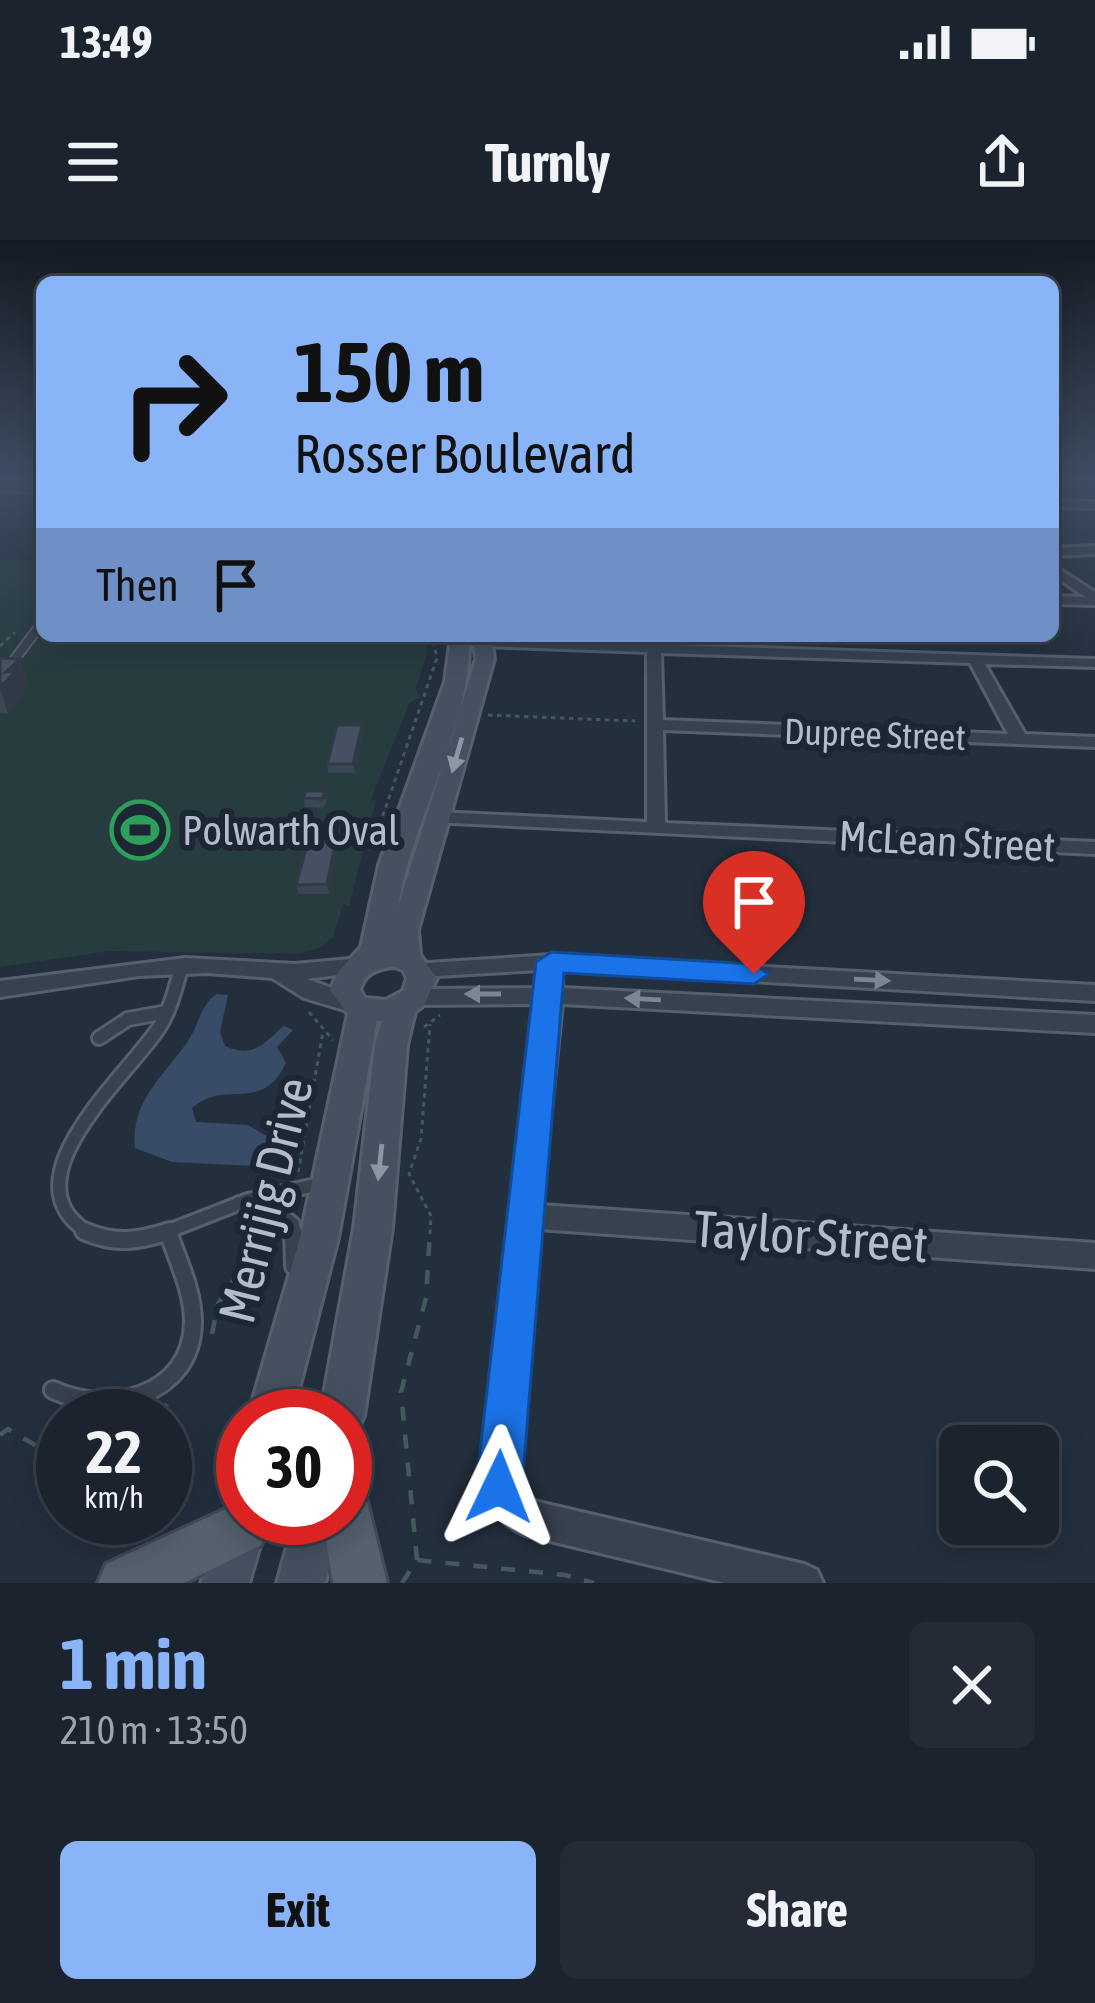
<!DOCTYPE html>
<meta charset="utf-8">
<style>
:root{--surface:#1b232e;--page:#242b36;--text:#f1f3f6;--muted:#a0a4aa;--line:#39404a;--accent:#8ab4f8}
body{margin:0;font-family:"Asap Condensed",sans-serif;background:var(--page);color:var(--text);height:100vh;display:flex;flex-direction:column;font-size:45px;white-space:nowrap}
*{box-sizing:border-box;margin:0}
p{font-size:39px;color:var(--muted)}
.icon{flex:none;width:66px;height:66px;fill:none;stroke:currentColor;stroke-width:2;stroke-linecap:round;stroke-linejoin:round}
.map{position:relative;height:1343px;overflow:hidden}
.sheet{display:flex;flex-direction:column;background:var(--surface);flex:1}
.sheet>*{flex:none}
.top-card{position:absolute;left:36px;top:36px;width:1023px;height:366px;border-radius:18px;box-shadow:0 6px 30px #0003,0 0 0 3px var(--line);background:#8ab4f8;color:#111;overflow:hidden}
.controls{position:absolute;left:939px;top:1185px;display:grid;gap:24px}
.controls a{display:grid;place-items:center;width:120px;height:120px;border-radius:18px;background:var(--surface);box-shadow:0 6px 30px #0003,0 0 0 3px var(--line);font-size:60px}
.speed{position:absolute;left:36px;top:1149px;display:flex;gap:24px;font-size:60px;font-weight:700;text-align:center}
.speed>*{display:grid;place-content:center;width:156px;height:156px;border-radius:50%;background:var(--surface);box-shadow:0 6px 30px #0003,0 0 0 3px var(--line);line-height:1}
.speed small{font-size:30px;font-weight:400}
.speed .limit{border:18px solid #d22;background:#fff;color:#111}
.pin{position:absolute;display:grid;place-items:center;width:102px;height:102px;color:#fff;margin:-123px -51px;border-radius:50% 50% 50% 0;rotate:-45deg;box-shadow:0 0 12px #0007}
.pin .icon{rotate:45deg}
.me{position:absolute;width:132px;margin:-66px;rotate:2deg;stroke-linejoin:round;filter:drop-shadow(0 0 9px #0008)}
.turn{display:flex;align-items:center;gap:42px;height:252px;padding:0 60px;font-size:54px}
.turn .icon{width:156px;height:156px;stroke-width:2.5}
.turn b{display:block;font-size:84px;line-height:102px}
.then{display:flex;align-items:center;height:114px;padding:0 60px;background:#0003;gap:24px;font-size:45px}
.round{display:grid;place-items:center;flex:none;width:126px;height:126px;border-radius:18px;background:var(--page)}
.head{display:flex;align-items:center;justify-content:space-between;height:204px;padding:0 60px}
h1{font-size:72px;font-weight:700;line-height:90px;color:var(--accent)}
.action{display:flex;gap:24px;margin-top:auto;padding:24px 60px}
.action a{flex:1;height:138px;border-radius:18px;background:var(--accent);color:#111;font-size:48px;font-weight:700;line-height:138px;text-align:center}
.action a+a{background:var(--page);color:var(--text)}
.status{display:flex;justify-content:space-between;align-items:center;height:84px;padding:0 60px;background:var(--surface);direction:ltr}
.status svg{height:33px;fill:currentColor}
header{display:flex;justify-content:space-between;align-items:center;height:156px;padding:0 60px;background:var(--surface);font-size:54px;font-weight:700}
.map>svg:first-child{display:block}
.green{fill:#263c3f}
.water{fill:#394c67}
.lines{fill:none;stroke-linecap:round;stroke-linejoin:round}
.lane-far2-casing{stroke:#565f6c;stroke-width:12}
.lane-far1-casing{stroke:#565f6c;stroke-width:18}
.lane-casing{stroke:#565f6c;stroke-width:22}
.street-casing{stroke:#565f6c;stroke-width:6}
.secondary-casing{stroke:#565f6c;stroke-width:6}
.primary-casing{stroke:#414a57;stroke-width:6}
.path-far1{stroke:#44595c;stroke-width:3;stroke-dasharray:4.5 4.5;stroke-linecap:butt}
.path{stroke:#44595c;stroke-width:4.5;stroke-dasharray:14 14;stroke-linecap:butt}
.lane-far2{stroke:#38414e;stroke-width:8}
.lane-far1{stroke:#38414e;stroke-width:12}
.lane{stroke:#38414e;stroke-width:16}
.street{fill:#38414e;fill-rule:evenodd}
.secondary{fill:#465061;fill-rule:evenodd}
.primary{fill:#56606e;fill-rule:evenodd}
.wall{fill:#3b4654}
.shaded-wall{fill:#303945}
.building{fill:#455162;stroke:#303945;stroke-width:3}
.oneway{fill:#8e96a5}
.oneway2{fill:#7c8592}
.route{fill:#1a73e8;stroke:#114b97;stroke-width:3}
.labels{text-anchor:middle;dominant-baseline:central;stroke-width:12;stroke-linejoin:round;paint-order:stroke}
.far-street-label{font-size:36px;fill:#b4bcc9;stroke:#1d2633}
.poi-label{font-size:42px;fill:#b4bcc9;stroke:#1d2633;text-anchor:start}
.street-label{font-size:42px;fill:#b4bcc9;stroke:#1d2633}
.near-street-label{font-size:51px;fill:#b4bcc9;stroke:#1d2633}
</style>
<div class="status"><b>13:49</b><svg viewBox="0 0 49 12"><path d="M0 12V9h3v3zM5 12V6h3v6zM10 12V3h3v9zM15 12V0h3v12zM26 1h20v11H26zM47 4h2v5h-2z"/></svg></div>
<header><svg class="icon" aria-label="menu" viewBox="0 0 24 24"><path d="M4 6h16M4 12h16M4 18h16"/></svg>Turnly<svg class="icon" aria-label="share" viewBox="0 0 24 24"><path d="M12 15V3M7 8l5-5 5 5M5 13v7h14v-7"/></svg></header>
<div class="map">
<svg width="1095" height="1343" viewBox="0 0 1095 1343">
<rect width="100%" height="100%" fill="#242f3e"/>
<polygon class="green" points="0,320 42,321 42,396 421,396 428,412 415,449 421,457 410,462 371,559 376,560 349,666 343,664 333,697 321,707 300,714 109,711 0,727"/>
<path class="water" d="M217,754L228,755L220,792L225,806C253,819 264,803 284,786L293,790L277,807L286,823C261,875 227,838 192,868L196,882L248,885L273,900L269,918L257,926L172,922L135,908C130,861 164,836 188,801C199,785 201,763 217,754Z"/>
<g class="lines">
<g class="lane-far2-casing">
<polyline id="lane-far2" points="8,428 42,383"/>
</g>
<g class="lane-far1-casing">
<g id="lane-far1">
<polyline points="99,798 128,779 167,772"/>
<polyline points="239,963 279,972 293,984 293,994"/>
<path d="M91,994C0,942 130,834 160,786C171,768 176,746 182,725"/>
<polyline points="161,994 248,960 320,944"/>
</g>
</g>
<g class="lane-casing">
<g id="lane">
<path d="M84,991C115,1005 139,1001 170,991"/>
<polyline points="293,991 294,1026"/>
<path d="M53,1150C109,1176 192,1156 193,1082C193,1051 178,1021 168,992"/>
</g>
</g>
<g class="street-casing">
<g id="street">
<polygon points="0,244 42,247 42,253 0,250"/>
<polygon points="1053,261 1095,262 1095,268 1053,267"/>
<polygon points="1095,306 1095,314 1053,316 1053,308"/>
<polygon points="1053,325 1095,352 1095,365 1053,364 1053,356 1085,357 1053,335"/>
<path d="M462,398L1095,419V427L985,424L1025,494L1095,497V507L663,490L665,583L1095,602V614L431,582L429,578L431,574L438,572L647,582V412L457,405V399ZM661,413L970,423L1008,494L663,480Z"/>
<path d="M551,715L1095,745V761L562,730V748L1095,775V793L562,764L541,965L1095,1003V1029L539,989L517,1205L520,1247L534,1261L804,1324L817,1330L823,1343H725L525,1295C487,1279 479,1243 483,1205L538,764L416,765L408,763L404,757L408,751L416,749L540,748V730L420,737L409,729L412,724Z"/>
<polygon points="185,718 295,724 361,718 372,725 361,732 307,739 362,759 366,765 362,771 354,773 304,758 272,738 207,733 139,736 0,757 0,741"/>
</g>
</g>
<g class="secondary-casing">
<g id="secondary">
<path d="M451,396H469C472,489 412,576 398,667L476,419L473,396H491L494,419L418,690L420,715L437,738L424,765L415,772L407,805L392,988L364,1176L357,1191L345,1196V1176H320L354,988L375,805L382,781H377L338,998L292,1176H248L300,998L348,774L330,750L339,731L361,707L379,625L445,442ZM394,727L403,730L407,738L403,751L386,760L365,758L360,750C364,733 378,728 394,727Z"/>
<polygon points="243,1256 243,1278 268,1278 249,1343 201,1343 229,1262"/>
<polygon points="295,1278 341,1278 325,1343 277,1343"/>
</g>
</g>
<g class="primary-casing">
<g id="primary">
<polygon points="345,1237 363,1245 387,1343 333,1343 322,1278 345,1278"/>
<polygon points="243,1261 243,1278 265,1278 269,1287 261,1305 184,1343 98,1343 106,1324"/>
</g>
</g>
<g class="path-far1">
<polyline points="0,406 15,392"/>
<polyline points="488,475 635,481"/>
<polyline points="371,610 437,418 432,396"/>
<polyline points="309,772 333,800"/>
<polyline points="424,787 440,775"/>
<polyline points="298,932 323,792"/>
<polyline points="263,994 268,987"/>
<polyline points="430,994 431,976 409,934 421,899 430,784"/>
</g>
<g class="path">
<polyline points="212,1094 218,1064 265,991"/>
<polyline points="160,1176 168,1162"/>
<polyline points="0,1195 8,1189 45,1211 63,1212"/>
<polyline points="417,1320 401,1152 426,1058 430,991"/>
<polyline points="402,1343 417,1320 565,1335 594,1343"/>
</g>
<use href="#lane-far2" class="lane-far2"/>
<use href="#lane-far1" class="lane-far1"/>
<use href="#lane" class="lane"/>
<use href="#street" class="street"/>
<use href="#secondary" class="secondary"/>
<use href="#primary" class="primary"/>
</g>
<g class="wall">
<polygon points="0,418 29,443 22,450 24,456 8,474 0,473"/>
<polygon points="362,485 363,494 355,533 328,533 327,524"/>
<polygon points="306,551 327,560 324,568 305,567 303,558"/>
<polygon points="338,591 340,600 329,654 298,654 296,645"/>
</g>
<g class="shaded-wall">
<polygon points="20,419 29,443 22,450 24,456 8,474 0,447 6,432"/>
<polygon points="362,485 363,494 355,533 353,524"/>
<polygon points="338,591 340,600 329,654 327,644"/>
</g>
<g class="building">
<polygon points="0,418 20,419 6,432 16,431 0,447"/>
<polygon points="337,485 362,485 353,524 327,524"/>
<polygon points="306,551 325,551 322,559 303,558"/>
<polygon points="311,591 338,591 327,644 296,645"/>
</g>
<defs><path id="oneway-solid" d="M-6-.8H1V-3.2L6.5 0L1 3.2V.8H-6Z" transform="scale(3)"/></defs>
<g class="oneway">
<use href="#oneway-solid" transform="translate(457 515) rotate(106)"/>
<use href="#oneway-solid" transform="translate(380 922) rotate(96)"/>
</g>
<g class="oneway2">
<use href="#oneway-solid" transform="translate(872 740) rotate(3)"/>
<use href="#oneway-solid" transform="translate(483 754) rotate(-180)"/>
<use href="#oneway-solid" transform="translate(643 759) rotate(-177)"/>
</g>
<linearGradient id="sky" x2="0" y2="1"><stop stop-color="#141a22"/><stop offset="0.56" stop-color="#3f4d63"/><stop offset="1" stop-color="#3f4d63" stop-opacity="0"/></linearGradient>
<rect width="1095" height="426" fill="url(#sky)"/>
<polygon class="route" points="551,712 754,724 769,734 754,744 564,733 522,1247 516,1263 499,1270 483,1263 476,1247 536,722"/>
<defs>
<g id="stadium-ring" transform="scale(3)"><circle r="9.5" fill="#1d2633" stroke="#2e9e5b" stroke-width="1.5"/><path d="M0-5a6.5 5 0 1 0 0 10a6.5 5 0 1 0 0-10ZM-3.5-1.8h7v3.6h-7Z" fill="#2e9e5b"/></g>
</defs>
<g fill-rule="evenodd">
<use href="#stadium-ring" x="140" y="590"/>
</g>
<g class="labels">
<g class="far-street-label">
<text transform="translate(875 494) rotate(2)">Dupree Street</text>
</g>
<g class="poi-label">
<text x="182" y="590">Polwarth Oval</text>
</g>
<g class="street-label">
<text transform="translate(947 601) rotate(3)">McLean Street</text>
</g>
<g class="near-street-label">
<text transform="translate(265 960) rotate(-76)">Merrijig Drive</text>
<text transform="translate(811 996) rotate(4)">Taylor Street</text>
</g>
</g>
</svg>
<div class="controls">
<a><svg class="icon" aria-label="search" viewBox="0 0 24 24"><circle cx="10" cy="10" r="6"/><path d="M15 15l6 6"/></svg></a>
</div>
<div class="speed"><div>22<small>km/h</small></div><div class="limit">30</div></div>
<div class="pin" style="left:754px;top:734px;background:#d93025"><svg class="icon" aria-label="arrive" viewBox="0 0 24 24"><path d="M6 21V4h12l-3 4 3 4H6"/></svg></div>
<svg class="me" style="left:499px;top:1247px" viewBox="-20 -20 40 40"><path d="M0-17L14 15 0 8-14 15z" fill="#1a73e8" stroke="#fff" stroke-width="4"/></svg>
<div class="top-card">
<div class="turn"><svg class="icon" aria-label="right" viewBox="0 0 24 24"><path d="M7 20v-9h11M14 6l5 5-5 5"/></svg><div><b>150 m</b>Rosser Boulevard</div></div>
<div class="then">Then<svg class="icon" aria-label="arrive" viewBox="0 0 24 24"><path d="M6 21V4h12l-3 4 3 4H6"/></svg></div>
</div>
</div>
<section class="sheet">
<div class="head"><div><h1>1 min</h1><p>210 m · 13:50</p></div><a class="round"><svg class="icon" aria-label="close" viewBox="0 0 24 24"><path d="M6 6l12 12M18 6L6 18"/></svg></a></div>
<div class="action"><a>Exit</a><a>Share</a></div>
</section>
